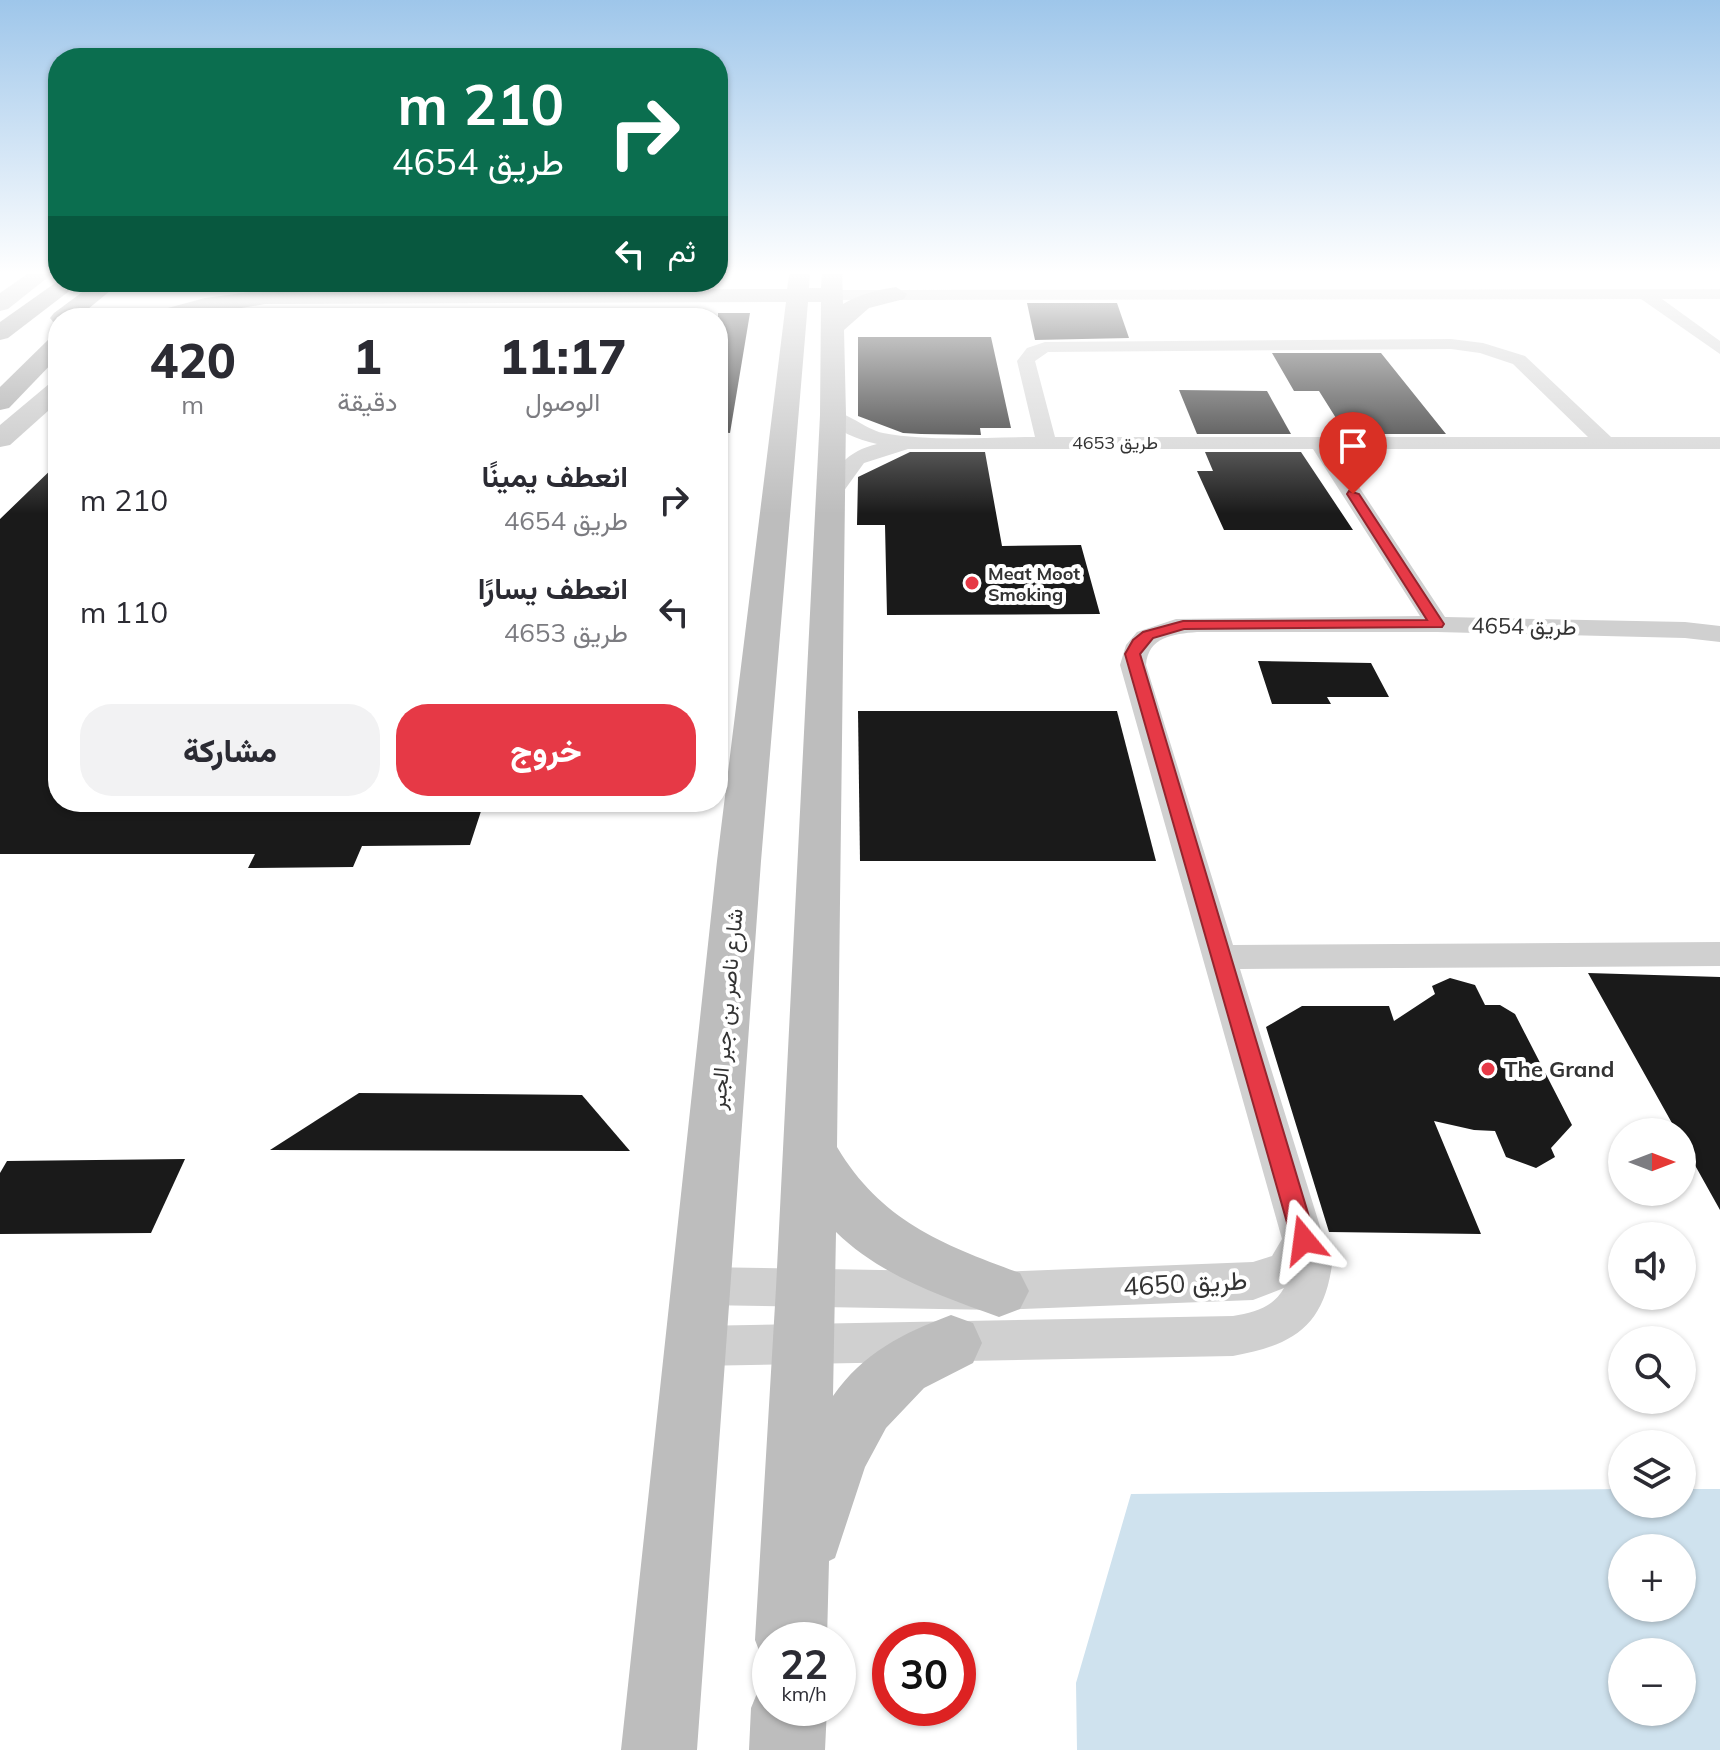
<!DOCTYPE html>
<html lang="ar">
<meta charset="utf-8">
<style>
:root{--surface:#fff;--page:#f2f2f3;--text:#2b2b33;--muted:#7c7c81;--accent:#e63946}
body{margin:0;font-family:Mulish,Vazirmatn,sans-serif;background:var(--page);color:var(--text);direction:rtl;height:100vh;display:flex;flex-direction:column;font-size:30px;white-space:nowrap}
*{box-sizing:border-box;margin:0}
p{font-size:26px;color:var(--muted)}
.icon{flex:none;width:44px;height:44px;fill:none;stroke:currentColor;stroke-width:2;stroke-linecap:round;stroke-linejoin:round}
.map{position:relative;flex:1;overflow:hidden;direction:ltr}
.drawer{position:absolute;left:48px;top:308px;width:680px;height:504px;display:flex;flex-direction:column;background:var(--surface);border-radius:32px;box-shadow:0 2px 6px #0004;direction:rtl}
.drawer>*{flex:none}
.guide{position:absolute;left:48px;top:48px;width:680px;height:244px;border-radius:32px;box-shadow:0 2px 6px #0004;direction:rtl;background:#0b6e4f;color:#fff;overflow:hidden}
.needle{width:52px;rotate:90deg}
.buttons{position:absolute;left:1608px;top:1118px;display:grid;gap:16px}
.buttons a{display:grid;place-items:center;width:88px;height:88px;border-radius:50%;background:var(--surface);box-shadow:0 2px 6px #0004;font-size:40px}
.speed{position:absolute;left:752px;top:1622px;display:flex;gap:16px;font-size:40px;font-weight:700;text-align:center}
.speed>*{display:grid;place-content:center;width:104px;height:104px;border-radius:50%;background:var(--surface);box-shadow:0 2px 6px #0004;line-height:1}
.speed small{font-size:20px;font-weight:400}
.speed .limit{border:12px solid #d22;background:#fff;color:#111}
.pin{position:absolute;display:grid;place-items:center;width:68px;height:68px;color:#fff;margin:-82px -34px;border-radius:50% 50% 50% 0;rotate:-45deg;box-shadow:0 0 8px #0007}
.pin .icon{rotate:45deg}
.me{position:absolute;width:88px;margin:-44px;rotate:344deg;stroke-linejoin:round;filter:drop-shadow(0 0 6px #0008)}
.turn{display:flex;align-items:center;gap:28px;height:168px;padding:0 32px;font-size:36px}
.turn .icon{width:104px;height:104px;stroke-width:2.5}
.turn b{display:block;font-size:56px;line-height:68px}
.then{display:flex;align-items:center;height:76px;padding:0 32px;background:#0003;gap:16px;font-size:30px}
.eta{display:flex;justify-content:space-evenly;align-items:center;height:136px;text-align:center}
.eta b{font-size:48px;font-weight:800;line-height:56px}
.action{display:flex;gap:16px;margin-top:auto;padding:16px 32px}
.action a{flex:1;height:92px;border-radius:32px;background:var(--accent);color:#fff;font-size:32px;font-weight:800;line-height:92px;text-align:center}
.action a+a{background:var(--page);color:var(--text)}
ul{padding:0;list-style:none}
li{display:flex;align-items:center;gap:24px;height:112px;padding:0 32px}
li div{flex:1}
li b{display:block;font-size:30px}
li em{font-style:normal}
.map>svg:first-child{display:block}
.water{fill:#cfe2ee;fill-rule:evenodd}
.building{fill:#1a1a1a}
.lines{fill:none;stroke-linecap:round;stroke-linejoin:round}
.minor{fill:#d0d0d0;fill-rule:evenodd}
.secondary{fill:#bdbdbd;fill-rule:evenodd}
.motorway{fill:#9a9a9a;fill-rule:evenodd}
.route{fill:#e63946;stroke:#96252e;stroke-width:2}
.poi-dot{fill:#e63946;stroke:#fff;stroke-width:3}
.labels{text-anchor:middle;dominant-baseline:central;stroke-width:8;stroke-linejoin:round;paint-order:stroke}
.far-street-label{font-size:18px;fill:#333;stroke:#fff}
.far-poi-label{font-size:18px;font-weight:bold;fill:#333;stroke:#fff;text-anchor:start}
.street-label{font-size:22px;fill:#333;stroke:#fff}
.poi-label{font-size:22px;font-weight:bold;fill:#333;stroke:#fff;text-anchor:start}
.near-street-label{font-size:26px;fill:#333;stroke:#fff}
</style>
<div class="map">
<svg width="1720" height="1750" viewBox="0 0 1720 1750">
<rect width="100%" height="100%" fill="#fff"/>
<path class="water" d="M1622,1489V1504H1682V1489H1720V1750H1077L1076,1683L1131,1494ZM1682,1548V1608H1622V1548ZM1682,1652V1712H1622V1652Z"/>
<g class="building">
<polygon points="1027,303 1117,303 1129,338 1035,340"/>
<polygon points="718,313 750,313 730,433 718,432"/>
<polygon points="858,337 991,337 1011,428 980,428 981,435 921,434 903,433 858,416"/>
<polygon points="1272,353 1381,353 1446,434 1346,434 1319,391 1294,391"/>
<polygon points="1179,390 1267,391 1291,434 1197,434"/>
<polygon points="910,452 985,452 1002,546 1081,545 1100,614 887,615 885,525 857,525 858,477"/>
<polygon points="1205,452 1301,452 1353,530 1224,530 1197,471 1213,471"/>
<polygon points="58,463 58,802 484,802 470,845 362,846 353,867 248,868 255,854 0,854 0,519"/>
<polygon points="1258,661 1371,663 1389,697 1327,697 1331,704 1272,704"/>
<polygon points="858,711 1117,711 1156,861 860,861"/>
<polygon points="1588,973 1720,977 1720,1210 1682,1142 1682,1132 1677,1132"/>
<polygon points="1450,978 1475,985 1485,1005 1500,1005 1515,1014 1572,1125 1551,1148 1555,1157 1536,1168 1506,1157 1495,1131 1474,1130 1434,1121 1481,1234 1329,1232 1266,1027 1302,1006 1389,1006 1394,1021 1435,994 1432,986"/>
<polygon points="359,1093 582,1095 630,1151 270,1150"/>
<polygon points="185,1159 151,1233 0,1234 0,1173 7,1161"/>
</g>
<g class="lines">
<g class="minor">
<polygon points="1720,289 1720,299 1662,299 1720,341 1720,354 1641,299 832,300 824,295 832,290"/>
<path d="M1451,339L1483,343L1525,356L1611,437H1720V449H1334L1445,617L1685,622L1720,626V642L1685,638L1437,632H1197C1173,634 1148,637 1146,665L1233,945L1720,942V966L1240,969L1332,1265C1323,1328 1292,1345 1233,1356L696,1366L680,1360L674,1346L680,1332L696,1326L1233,1316C1254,1312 1273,1308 1284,1288L1253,1300L999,1310L702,1305L687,1299L680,1286L687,1273L702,1267L999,1272L1253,1262L1272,1256L1282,1239L1120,665L1126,645L1137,632L1176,619L1420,616L1313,449H908L864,463L838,499L830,500L819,494C834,469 847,451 877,444C856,439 837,432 823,415L826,411C841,407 864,429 883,433C932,442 985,437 1035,437L1017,361L1027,348L1045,342ZM1451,349L1480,353L1513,364L1588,437H1055L1035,361L1048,352Z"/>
</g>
<g class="secondary">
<polygon points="33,270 57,270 8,309 0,311 0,293"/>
<path d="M790,270H810L809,288H821L822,270H842L843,304C860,294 877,290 896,287L907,294L904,299L869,308L844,330L846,415L837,1147C881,1221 943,1245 1020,1273L1029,1291L1020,1309L999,1317C941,1296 881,1276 836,1232L833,1396C863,1353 903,1333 951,1315L973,1323L982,1343L973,1363L924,1388L886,1428L865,1467L835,1558L829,1561L827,1640H770V1668L765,1666L755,1640L776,1288L820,415L821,302H808L761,861L697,1750H621L717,861L786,302L265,304L183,318H145L149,313L205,298L265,290L787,289Z"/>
<polygon points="58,381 58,402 10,445 0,447 0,425 49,384"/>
<polygon points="770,1678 770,1708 827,1708 825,1750 749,1750 751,1708 762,1681"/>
</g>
<g class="motorway">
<polygon points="58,281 81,282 8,338 0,340 0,322"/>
<polygon points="96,282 121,282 77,318 58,318 58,324 54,323 50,318 54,313"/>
<path d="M219,282H304L313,288C304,298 228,292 219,282Z"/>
<polygon points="58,336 58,357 9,408 0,410 0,387 50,338"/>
</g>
</g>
<linearGradient id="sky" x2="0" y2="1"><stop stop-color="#9ec6ea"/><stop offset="0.53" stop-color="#fff"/><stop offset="1" stop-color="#fff" stop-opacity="0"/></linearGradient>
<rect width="1720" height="514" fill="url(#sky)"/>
<polygon class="route" points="1349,491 1359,494 1444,624 1442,627 1184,629 1153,638 1140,654 1316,1240 1312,1247 1304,1250 1296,1247 1292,1240 1125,654 1133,640 1143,632 1183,621 1427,620 1347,494"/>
<g class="poi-dot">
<circle cx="972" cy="583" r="8"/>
<circle cx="1488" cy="1069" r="8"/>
</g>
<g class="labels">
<g class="far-street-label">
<text x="1115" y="442">طريق 4653</text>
</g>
<g class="far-poi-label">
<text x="988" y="573">Meat Moot<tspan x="988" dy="21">Smoking</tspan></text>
</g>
<g class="street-label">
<text transform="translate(1524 626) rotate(1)">طريق 4654</text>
<text transform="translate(726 1009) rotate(-85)">شارع ناصر بن جبر الجبر</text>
</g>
<g class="poi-label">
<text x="1504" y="1069">The Grand</text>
</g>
<g class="near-street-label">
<text transform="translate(1185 1283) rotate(-3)">طريق 4650</text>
</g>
</g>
</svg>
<div class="buttons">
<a><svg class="needle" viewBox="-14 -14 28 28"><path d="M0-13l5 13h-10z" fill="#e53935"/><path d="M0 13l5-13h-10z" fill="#7c7c81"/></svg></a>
<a><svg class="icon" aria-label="sound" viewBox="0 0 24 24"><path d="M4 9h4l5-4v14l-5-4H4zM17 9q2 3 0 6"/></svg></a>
<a><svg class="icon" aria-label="search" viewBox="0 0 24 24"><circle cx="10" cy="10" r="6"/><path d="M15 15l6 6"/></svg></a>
<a><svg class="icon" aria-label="layers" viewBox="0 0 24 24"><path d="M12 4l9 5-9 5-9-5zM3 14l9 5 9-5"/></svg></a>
<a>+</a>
<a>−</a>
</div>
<div class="speed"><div>22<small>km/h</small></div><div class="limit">30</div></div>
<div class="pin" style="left:1353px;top:494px;background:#d93025"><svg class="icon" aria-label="arrive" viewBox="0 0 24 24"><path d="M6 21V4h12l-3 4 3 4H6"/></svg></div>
<svg class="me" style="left:1304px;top:1240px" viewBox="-20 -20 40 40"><path d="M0-17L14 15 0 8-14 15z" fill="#e63946" stroke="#fff" stroke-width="4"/></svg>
<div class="guide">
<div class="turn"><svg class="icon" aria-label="right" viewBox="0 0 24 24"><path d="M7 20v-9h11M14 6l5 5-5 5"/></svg><div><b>210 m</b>طريق 4654</div></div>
<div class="then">ثم<svg class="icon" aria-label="left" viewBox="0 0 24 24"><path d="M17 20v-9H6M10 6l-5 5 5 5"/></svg></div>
</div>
<section class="drawer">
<div class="eta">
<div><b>11:17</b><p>الوصول</p></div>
<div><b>1</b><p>دقيقة</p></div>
<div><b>420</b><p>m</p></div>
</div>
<ul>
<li><svg class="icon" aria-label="right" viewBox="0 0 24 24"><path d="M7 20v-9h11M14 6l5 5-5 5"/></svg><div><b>انعطف يمينًا</b><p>طريق 4654</p></div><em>210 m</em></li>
<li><svg class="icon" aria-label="left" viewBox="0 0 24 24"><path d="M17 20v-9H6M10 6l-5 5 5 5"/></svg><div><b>انعطف يسارًا</b><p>طريق 4653</p></div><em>110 m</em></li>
</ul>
<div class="action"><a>خروج</a><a>مشاركة</a></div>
</section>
</div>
